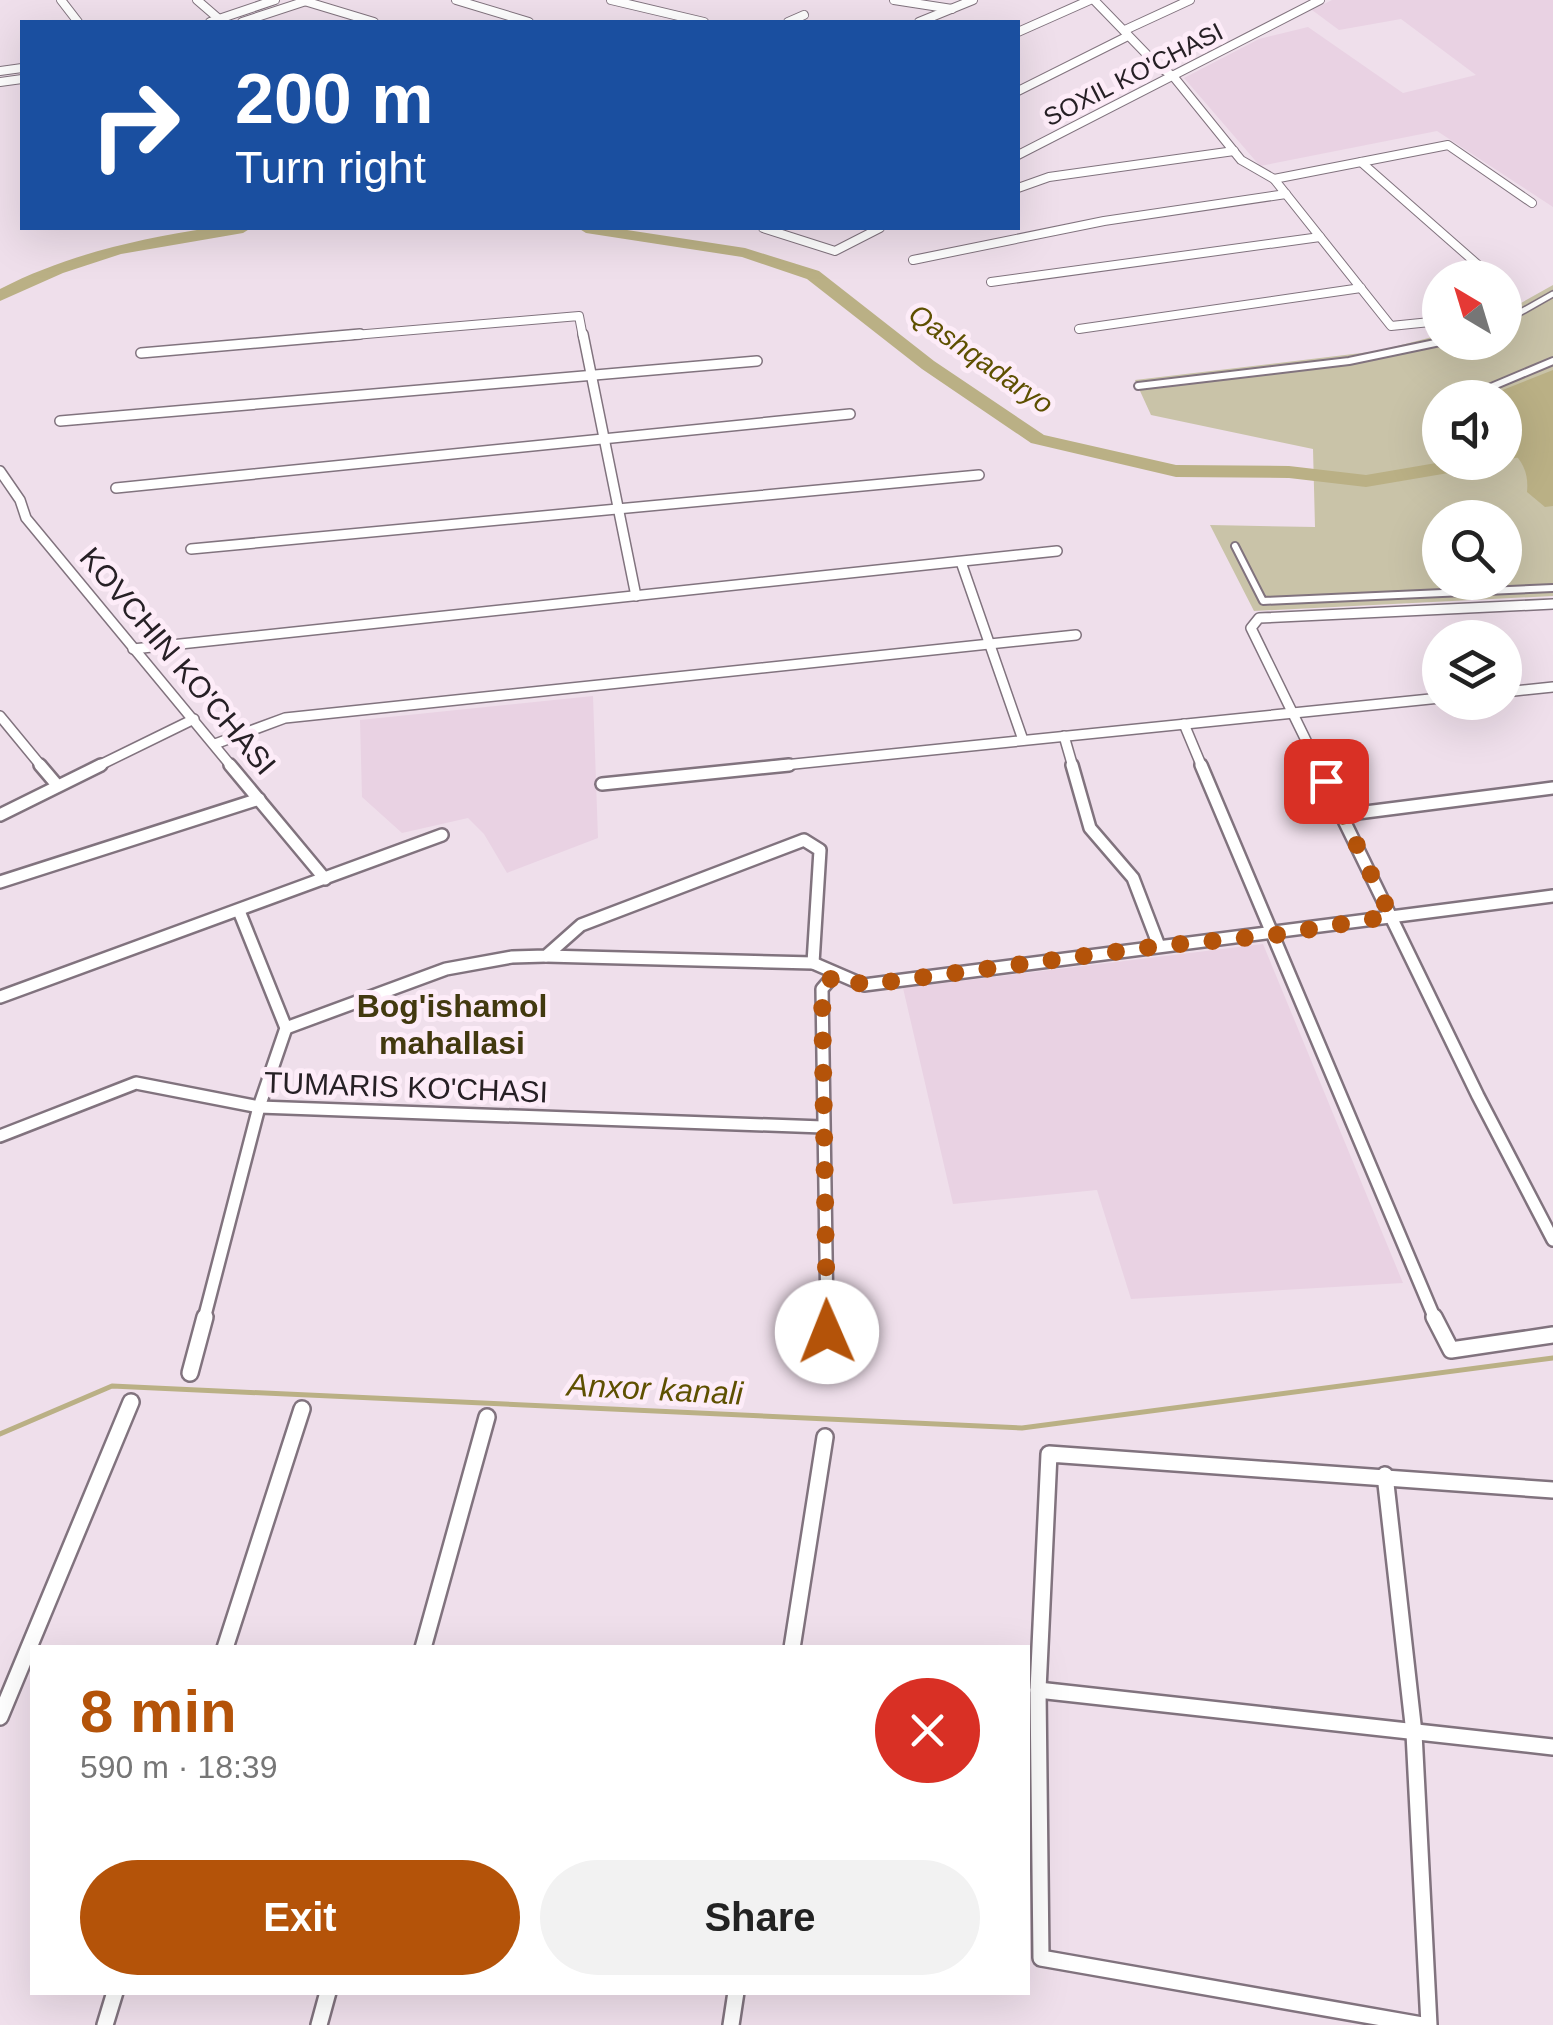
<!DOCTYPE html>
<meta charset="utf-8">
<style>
:root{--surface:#fff;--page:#f2f2f2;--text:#222;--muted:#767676;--accent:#b45309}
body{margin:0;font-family:Helvetica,sans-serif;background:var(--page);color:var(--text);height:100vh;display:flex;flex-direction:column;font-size:38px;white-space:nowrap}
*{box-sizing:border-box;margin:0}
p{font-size:32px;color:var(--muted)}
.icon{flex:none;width:55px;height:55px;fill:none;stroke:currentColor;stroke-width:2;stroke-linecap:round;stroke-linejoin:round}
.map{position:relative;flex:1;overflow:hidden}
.panel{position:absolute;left:30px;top:1645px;width:1000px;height:350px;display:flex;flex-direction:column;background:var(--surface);border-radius:0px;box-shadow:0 10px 40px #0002}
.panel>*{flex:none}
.guide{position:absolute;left:20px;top:20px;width:1000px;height:210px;border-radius:0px;box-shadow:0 10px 40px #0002;background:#1a4fa0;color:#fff;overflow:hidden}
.needle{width:65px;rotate:322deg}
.controls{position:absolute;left:1422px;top:260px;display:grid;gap:20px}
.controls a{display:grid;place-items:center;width:100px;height:100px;border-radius:50%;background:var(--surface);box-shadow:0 10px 40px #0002;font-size:50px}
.pin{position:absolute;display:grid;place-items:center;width:85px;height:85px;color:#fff;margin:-42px;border-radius:20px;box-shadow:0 5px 15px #0006}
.me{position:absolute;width:110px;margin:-55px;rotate:359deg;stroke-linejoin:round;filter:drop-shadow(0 0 8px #0008)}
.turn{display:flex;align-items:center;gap:35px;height:210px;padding:0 50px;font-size:45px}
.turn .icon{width:130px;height:130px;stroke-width:2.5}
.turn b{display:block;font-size:70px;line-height:85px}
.round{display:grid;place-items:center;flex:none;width:105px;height:105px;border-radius:52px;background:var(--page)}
.summary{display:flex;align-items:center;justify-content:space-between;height:170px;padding:0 50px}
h1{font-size:60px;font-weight:600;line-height:75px;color:var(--accent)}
.button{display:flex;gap:20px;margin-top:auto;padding:20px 50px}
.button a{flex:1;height:115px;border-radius:60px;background:var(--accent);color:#fff;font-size:40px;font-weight:600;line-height:115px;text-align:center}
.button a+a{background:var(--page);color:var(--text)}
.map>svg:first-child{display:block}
.built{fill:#e9d2e3}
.green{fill:#c9c3a8;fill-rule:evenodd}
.water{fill:#bab085}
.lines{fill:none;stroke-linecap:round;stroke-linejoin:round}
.stream{stroke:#bab085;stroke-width:5}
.river{fill:#bab085;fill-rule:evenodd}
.pedestrian-far1-casing{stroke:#81737e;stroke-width:8}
.pedestrian-casing{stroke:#81737e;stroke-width:10}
.minor-far3-casing{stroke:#81737e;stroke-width:10}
.minor-far2-casing{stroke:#81737e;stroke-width:12}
.minor-far1-casing{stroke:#81737e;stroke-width:16}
.minor-casing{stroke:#81737e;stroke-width:20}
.pedestrian-far1{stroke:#fff;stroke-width:5}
.pedestrian{stroke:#fff;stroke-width:6}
.minor-far3{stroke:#fff;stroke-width:8}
.minor-far2{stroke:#fff;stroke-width:9}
.minor-far1{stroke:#fff;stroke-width:11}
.minor{stroke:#fff;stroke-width:15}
.route{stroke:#b45309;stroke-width:18;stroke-dasharray:0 32.4}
.labels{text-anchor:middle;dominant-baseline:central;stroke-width:10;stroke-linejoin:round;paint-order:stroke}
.far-street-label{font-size:25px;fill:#262025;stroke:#fdecf8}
.far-water-label{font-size:28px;font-style:italic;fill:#5e5000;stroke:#fdecf8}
.street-label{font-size:30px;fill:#262025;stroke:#fdecf8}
.neighbourhood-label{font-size:32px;font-weight:bold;fill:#42390f;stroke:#fdecf8}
.water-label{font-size:32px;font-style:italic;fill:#5e5000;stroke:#fdecf8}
</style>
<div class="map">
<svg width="1553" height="2025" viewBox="0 0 1553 2025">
<rect width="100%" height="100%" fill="#efdfeb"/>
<g class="built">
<polygon points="1332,0 1553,0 1553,207 1437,131 1260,166 1184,78 1259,39 1308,27 1403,93 1476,75 1401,19 1339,30 1312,10"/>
<polygon points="593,696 598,838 507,873 484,834 468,818 402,833 362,797 360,720"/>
<polygon points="1263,944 1403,1283 1131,1299 1097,1190 953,1204 903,988"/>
</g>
<path class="green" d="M1553,285V596L1254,611L1210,525L1315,527L1313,449L1151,415L1135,380L1378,351L1440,335V342H1505V312ZM1440,398H1505V462H1440ZM1440,518H1505V582H1440Z"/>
<path class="water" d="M1553,370V506L1545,507L1527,492C1529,470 1521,459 1505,444V398L1485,397Z"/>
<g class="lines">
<polyline class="stream" points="0,1434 112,1386 1022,1428 1553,1358"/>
<g class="river">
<path d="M210,228H251L243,233L121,254L63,273L0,301V289C66,255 137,239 210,228Z"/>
<polygon points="578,228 614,228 745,248 819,271 934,361 1044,435 1176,465 1289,466 1366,475 1442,462 1487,462 1478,468 1366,487 1289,478 1176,477 1031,443 922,369 807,279 742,257 586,233"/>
<polygon points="1553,439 1553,451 1505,460 1505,448"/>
</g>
<g class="pedestrian-far1-casing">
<polyline id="pedestrian-far1" points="1505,321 1553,294"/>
</g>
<g class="pedestrian-casing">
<g id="pedestrian">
<polyline points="1138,386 1349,361 1440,342"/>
<polyline points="1465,398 1553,361"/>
<polyline points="1433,409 1440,407"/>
<polyline points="1235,546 1263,601 1553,588"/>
</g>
</g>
<g class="minor-far3-casing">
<g id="minor-far3">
<polyline points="61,0 78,22"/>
<polyline points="197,0 219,19"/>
<polyline points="301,0 374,22"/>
<polyline points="456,0 529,22"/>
<polyline points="611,0 704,22"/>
<polyline points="894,0 952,9"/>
<polyline points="1094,0 1158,66 1173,76 1241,160 1274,179 1391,326 1440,321"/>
<polyline points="210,22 275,0"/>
<polyline points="242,22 306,1"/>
<polyline points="788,22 804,15"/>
<polyline points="919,22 973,0"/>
<polyline points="1125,30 1190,0"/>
<polyline points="1018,32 1090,0"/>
<polyline points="0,71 22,68"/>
<polyline points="0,82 22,79"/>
<polyline points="1018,91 1128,36"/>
<polyline points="1018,155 1320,0"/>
<polyline points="1361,162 1493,278"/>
<polyline points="1274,179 1448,145 1532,203"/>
<polyline points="1018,188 1049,177 1234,151"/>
<polyline points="763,228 835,251 880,228"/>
<polyline points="913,260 1104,221 1286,194"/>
<polyline points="991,282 1320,237"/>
<polyline points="1505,297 1505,306"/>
<polyline points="1079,329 1361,288"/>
<polyline points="331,337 579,316 583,337"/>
</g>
</g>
<g class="minor-far2-casing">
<g id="minor-far2">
<polyline points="583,334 636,596"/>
<polyline points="141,353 360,334"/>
<polyline points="60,421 757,361"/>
<polyline points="0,471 20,500 26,518 232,767"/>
<polyline points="116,488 850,414"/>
<polyline points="191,549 979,475"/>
<polyline points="961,562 1023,740"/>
<polyline points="133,649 1057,551"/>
<polyline points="1505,692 1553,687"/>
<polyline points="0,716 42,767"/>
<polyline points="1184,724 1202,767"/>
<polyline points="1064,736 1073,767"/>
<polyline points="215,744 285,718 1076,635"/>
<polyline points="96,767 194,719"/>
<polyline points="765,767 1440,698"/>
<polyline points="1319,767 1251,628 1259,618 1553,604"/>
</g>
</g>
<g class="minor-far1-casing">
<g id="minor-far1">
<polyline points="40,765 57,785"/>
<polyline points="230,765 325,879"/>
<polyline points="1072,765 1090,828 1133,878 1159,946"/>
<polyline points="1201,765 1435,1319"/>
<polyline points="1317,765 1478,1096 1553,1240"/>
<polyline points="602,784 789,765"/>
<polyline points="0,815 101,765"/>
<polyline points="1342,815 1553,788"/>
<polyline points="0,882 259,799"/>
<polyline points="546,956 813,963 864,985 1553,896"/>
<polyline points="0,997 442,835"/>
<polyline points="286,1028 446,969 512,957 546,956 581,925 804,840 820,850 813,963"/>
<polyline points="0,1136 136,1083 259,1107 823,1127"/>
<polyline points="204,1319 259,1107 286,1028 239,911"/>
<polyline points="827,1319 822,989 835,974"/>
</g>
</g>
<g class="minor-casing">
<g id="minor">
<polyline points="827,1317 827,1332"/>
<polyline points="1434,1317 1451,1350 1553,1335"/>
<polyline points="190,1373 205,1317"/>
<polyline points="1385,1475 1414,1733 1429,2025"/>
<polyline points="225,1648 302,1409"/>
<polyline points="423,1648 487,1417"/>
<polyline points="792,1648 825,1437"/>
<polyline points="1038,1690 1553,1747"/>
<polyline points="0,1717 131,1402"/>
<polyline points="105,2025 115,1992"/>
<polyline points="319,2025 328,1992"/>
<polyline points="731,2025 736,1992"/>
<polyline points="1422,2025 1041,1958 1038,1690 1049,1454 1553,1490"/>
</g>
</g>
<use href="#pedestrian-far1" class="pedestrian-far1"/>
<use href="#pedestrian" class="pedestrian"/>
<use href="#minor-far3" class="minor-far3"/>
<use href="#minor-far2" class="minor-far2"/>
<use href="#minor-far1" class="minor-far1"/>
<use href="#minor" class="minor"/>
</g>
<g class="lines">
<polyline class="route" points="827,1332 822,989 835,974 864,985 1159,946 1275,935 1391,916 1326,781"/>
</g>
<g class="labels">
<g class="far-street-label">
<text transform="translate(1133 74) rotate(-27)">SOXIL KO'CHASI</text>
</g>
<g class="far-water-label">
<text transform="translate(981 359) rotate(35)">Qashqadaryo</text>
</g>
<g class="street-label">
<text transform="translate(178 661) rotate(50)">KOVCHIN KO'CHASI</text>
<text transform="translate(406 1087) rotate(2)">TUMARIS KO'CHASI</text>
</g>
<g class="neighbourhood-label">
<text x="452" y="1006">Bog'ishamol<tspan x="452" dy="37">mahallasi</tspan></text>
</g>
<g class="water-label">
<text transform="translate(655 1389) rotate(3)">Anxor kanali</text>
</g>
</g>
</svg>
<div class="controls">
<a><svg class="needle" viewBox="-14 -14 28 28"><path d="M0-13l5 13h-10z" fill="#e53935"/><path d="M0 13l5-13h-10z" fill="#767676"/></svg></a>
<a><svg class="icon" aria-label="sound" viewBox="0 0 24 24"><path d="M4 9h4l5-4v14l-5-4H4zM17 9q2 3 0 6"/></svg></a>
<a><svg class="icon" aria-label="search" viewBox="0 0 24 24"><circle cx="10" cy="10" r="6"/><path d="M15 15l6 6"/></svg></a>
<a><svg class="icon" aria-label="layers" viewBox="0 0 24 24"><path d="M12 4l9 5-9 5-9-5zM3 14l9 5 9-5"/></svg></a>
</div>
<div class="pin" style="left:1326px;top:781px;background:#d93025"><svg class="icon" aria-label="arrive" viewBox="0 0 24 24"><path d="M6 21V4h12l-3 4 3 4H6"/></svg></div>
<svg class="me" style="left:827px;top:1332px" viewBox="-20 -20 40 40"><circle r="19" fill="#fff"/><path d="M0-13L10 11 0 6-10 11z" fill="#b45309"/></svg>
<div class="guide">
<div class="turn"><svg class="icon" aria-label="right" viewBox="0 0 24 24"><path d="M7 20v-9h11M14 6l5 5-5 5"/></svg><div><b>200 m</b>Turn right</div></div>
</div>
<section class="panel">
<div class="summary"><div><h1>8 min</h1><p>590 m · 18:39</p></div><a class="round" style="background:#d93025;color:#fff"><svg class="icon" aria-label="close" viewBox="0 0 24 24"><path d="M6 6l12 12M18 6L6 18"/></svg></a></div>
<div class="button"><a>Exit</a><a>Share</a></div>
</section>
</div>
